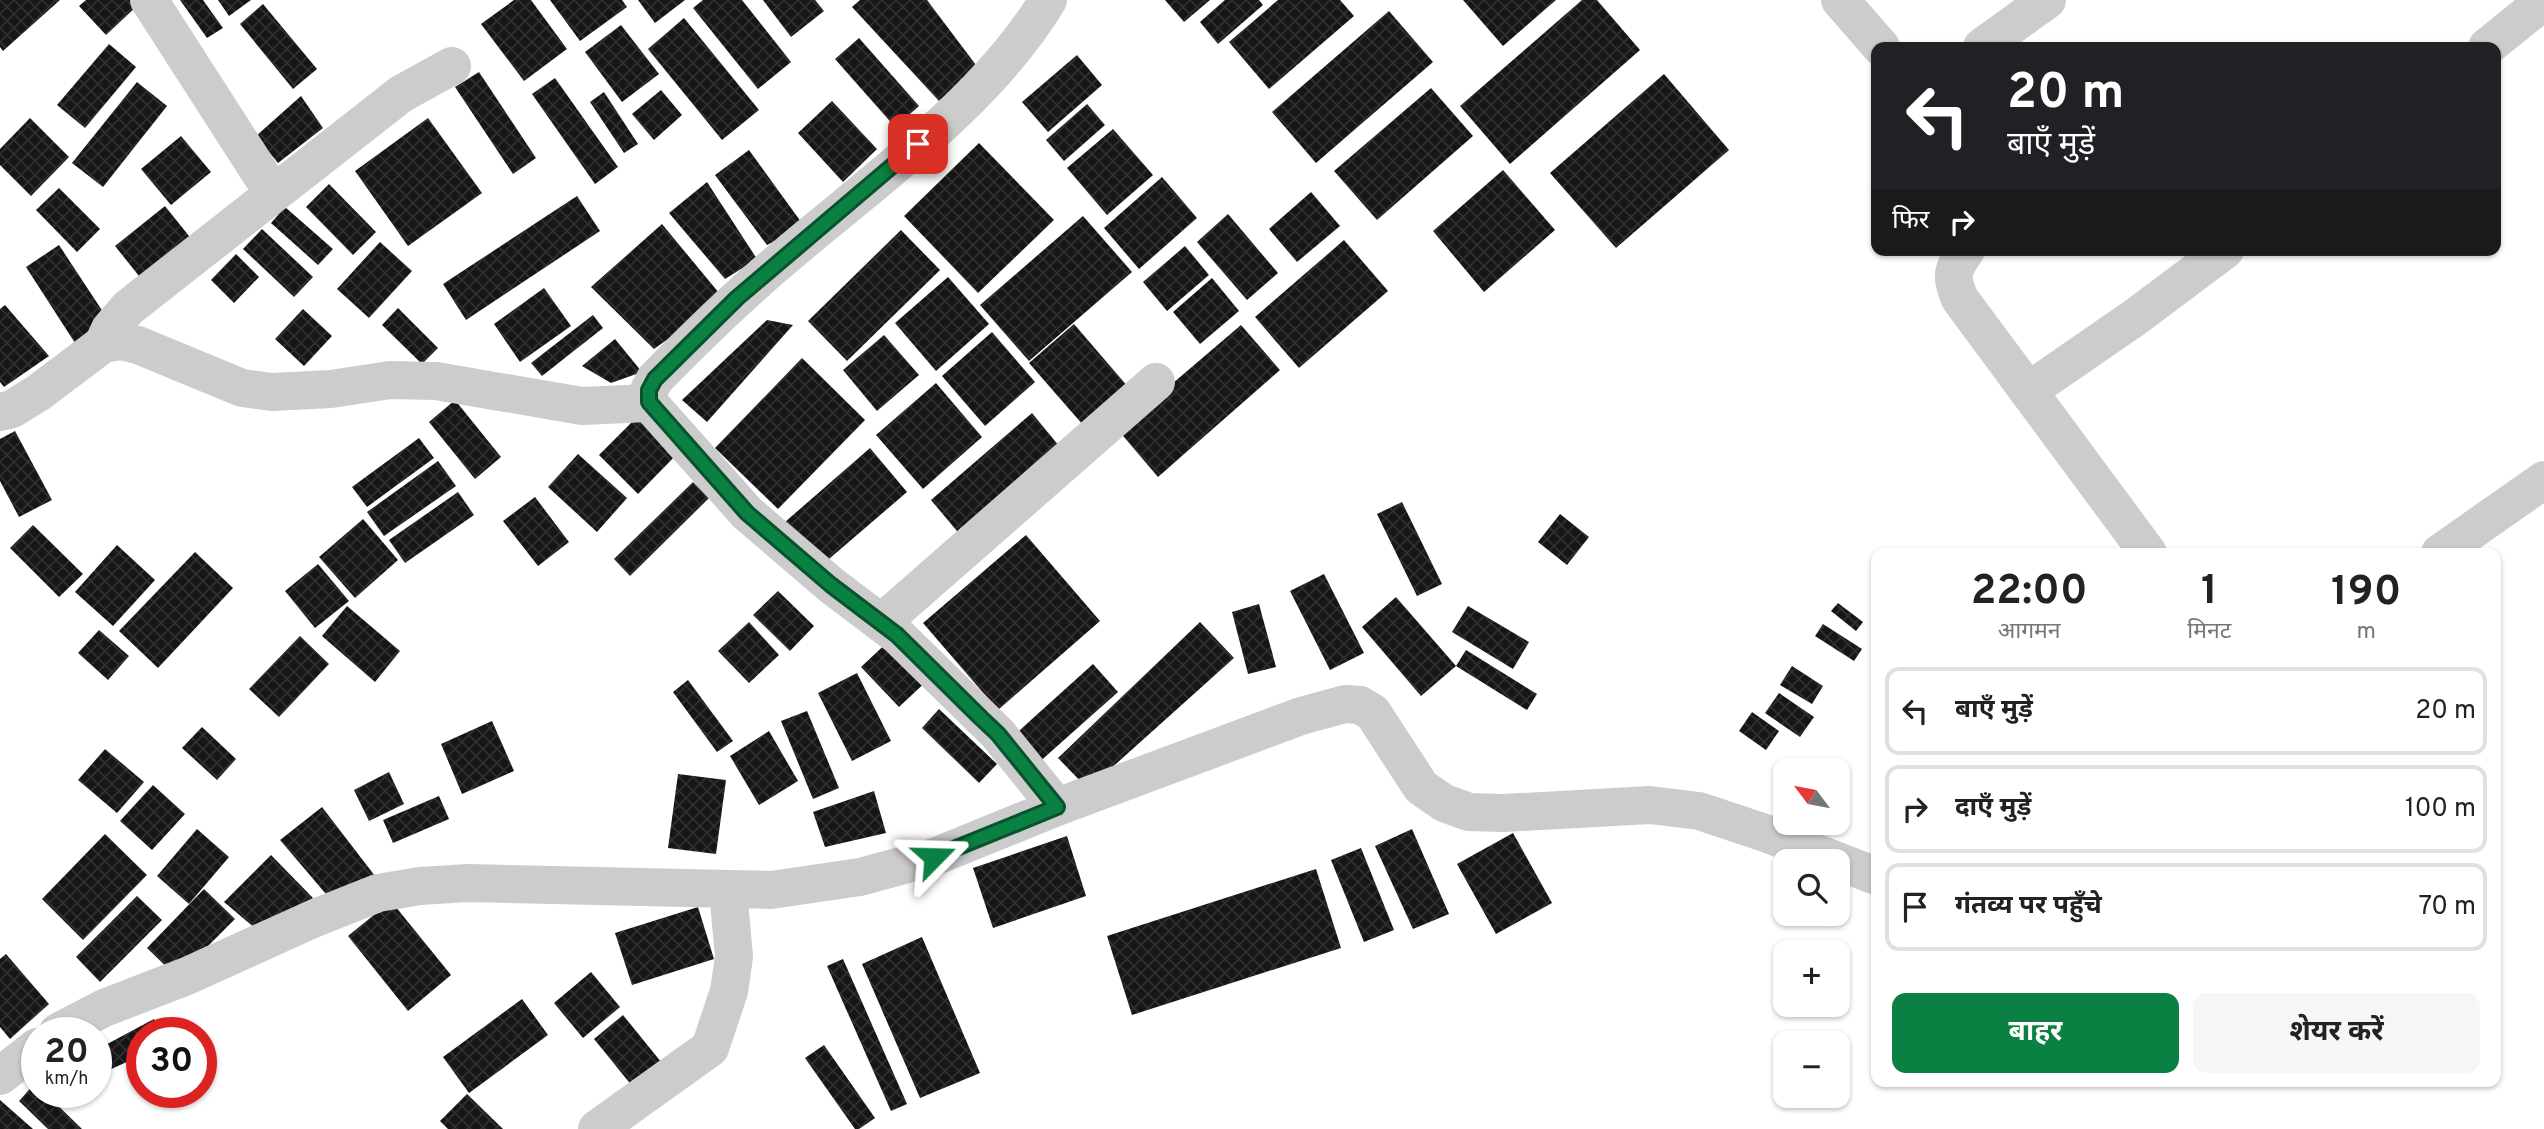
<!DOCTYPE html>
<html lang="hi">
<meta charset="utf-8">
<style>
:root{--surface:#fff;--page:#f6f6f6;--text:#222;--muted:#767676;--line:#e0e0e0;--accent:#0b8043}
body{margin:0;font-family:Overpass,"Noto Sans Devanagari",sans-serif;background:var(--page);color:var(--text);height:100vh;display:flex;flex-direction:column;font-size:26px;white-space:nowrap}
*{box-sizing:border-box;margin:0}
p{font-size:23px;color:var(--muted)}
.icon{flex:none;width:38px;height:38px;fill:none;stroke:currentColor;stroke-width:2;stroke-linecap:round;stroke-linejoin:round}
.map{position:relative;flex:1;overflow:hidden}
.sheet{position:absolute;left:1871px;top:548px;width:630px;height:539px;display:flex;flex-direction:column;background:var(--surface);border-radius:14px;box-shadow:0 2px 5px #0004}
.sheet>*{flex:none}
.hud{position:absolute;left:1871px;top:42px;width:630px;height:214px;border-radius:14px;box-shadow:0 2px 5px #0004;background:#202124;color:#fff;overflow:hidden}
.needle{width:46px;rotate:302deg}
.tools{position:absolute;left:1773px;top:758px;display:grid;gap:14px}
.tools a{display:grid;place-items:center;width:77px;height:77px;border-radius:14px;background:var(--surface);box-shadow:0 2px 5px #0004;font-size:35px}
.speed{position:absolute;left:21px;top:1017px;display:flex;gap:14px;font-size:35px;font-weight:700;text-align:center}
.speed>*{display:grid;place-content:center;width:91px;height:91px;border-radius:50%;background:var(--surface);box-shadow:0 2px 5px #0004;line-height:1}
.speed small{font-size:18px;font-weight:400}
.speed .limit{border:10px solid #d22;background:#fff;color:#111}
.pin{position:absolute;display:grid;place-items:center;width:60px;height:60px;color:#fff;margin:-30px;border-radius:14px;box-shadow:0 4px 10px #0006}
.me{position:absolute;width:77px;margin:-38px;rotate:68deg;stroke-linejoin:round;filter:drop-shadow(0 0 5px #0008)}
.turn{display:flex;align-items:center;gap:24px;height:147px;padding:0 21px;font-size:32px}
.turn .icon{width:91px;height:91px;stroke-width:2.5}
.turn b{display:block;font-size:49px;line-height:60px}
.then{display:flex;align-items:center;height:66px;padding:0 21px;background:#0003;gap:14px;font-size:26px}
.eta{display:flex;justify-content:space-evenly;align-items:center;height:119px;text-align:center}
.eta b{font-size:42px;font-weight:700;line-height:49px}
.primary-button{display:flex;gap:14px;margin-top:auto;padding:14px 21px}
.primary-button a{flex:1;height:80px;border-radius:14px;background:var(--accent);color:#fff;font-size:28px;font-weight:700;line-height:80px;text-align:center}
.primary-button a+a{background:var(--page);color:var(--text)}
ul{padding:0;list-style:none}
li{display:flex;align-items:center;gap:21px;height:88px;margin:0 14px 10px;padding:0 7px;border:4px solid var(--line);border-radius:14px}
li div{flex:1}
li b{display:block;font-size:26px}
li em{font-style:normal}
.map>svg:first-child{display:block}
.building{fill:url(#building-cross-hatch)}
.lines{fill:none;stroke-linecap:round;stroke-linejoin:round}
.minor{stroke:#ccc;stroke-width:38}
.route-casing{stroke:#07532c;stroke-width:18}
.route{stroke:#0b8043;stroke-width:12}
</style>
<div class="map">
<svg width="2544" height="1129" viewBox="0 0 2544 1129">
<defs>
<pattern id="building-cross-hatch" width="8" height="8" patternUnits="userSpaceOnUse" patternTransform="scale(1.75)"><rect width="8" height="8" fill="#161616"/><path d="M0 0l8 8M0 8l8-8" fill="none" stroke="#303030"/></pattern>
</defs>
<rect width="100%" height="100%" fill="#fff"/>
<g class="building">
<polygon points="0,0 60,0 3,51 0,47"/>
<polygon points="86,0 133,0 138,5 106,35 79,6"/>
<polygon points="180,0 203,0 223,28 207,38"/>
<polygon points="218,0 251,0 229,16"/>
<polygon points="514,0 531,0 567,49 524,81 481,24"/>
<polygon points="550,0 622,0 627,7 580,41"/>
<polygon points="638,0 685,0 655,23"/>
<polygon points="703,0 742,0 791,62 758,89 693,8"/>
<polygon points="763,0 815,0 824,11 791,37"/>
<polygon points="860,0 927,0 979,69 939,101 852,7"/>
<polygon points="1165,0 1210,0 1184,22"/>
<polygon points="1225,0 1259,0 1263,5 1218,44 1200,22"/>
<polygon points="1278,0 1340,0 1354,16 1269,89 1229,42"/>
<polygon points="1463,0 1556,0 1503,46"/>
<polygon points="1582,0 1597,0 1640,50 1510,164 1460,106"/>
<polygon points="263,4 317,69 293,89 240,24"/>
<polygon points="1389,11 1433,62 1316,163 1272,112"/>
<polygon points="684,18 759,110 722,140 648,49"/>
<polygon points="621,25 659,74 622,102 585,52"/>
<polygon points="859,38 919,106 895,127 835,59"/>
<polygon points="109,44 136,67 85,128 57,105"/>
<polygon points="1077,55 1102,85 1048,132 1022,102"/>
<polygon points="479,72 536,158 513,174 455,87"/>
<polygon points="1664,74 1729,150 1616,248 1550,173"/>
<polygon points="555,78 618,167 595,184 532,94"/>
<polygon points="137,82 167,106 103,187 72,163"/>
<polygon points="1431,88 1473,136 1377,220 1334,171"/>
<polygon points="661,90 682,115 654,140 632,114"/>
<polygon points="604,92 638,144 624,153 590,102"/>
<polygon points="301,96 323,128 278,163 256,136"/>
<polygon points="832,101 877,149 843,182 798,133"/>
<polygon points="1087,104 1105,125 1064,161 1046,140"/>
<polygon points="30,118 69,157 31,196 0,165 0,149"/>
<polygon points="428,118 482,193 408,246 355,171"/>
<polygon points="1113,129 1153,175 1107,215 1067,168"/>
<polygon points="181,136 211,172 171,205 141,169"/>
<polygon points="979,143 1054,220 978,293 904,216"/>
<polygon points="749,150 804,226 767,245 715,175"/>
<polygon points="1503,170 1555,230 1484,292 1433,231"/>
<polygon points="1162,177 1197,218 1139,269 1104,228"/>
<polygon points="707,182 757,259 725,279 669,213"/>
<polygon points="329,184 376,232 353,255 306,207"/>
<polygon points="59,188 100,229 77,252 36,210"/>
<polygon points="1311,192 1340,226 1297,262 1269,229"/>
<polygon points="577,196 600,231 466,320 443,284"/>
<polygon points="165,206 197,246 147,286 115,246"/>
<polygon points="285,207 333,249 318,265 271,223"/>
<polygon points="1228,214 1278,273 1247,300 1197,242"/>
<polygon points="1083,216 1132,272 1029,361 980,305"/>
<polygon points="662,224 724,299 654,349 591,287"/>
<polygon points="262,229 313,277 294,297 243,249"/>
<polygon points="901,230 940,270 847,361 808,321"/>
<polygon points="1344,240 1388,291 1299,368 1255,317"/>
<polygon points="380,242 412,271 369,318 337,289"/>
<polygon points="59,245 109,321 75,343 26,267"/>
<polygon points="1185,246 1209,275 1167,311 1143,282"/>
<polygon points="236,254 259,277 234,303 211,280"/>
<polygon points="948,277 989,324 936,371 895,323"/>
<polygon points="1212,278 1239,311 1200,344 1173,312"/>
<polygon points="544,288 571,326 520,362 494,324"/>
<polygon points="5,305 49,356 4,387 0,382 0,309"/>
<polygon points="398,308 438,348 422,364 382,325"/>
<polygon points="303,309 332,336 304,366 275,339"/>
<polygon points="593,315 603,328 542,376 531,363"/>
<polygon points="767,320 793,325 707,422 682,400"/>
<polygon points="1074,324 1135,395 1090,433 1029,363"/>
<polygon points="1241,325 1280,370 1158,477 1118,430"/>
<polygon points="992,332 1035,382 985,426 942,376"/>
<polygon points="884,335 919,375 877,411 843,370"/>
<polygon points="615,339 642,372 611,383 582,366"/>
<polygon points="802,358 865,420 778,509 715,448"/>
<polygon points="936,383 982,437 923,489 876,435"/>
<polygon points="455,400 501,457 475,479 429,422"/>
<polygon points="644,410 683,448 638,494 599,455"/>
<polygon points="1032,413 1064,452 967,543 931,500"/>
<polygon points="15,431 52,500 19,517 0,481 0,439"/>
<polygon points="419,438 434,458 367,507 352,487"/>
<polygon points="870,448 907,492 822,565 785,522"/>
<polygon points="578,454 627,498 597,532 548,487"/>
<polygon points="438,461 456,486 384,536 367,512"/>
<polygon points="693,482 709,498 630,576 614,559"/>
<polygon points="458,492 474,515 405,563 389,540"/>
<polygon points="535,497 569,542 538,566 503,521"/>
<polygon points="1402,502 1442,584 1417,596 1377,514"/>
<polygon points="1560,514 1589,537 1567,565 1538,542"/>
<polygon points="363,519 398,560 355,598 319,557"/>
<polygon points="33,525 83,574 59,597 10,548"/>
<polygon points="1026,535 1100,621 998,710 923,623"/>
<polygon points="117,545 155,580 113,626 75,592"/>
<polygon points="195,552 233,588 158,668 119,631"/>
<polygon points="318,564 349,601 315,628 285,591"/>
<polygon points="1324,574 1364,653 1330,670 1290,591"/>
<polygon points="778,591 814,626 790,651 753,615"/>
<polygon points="1396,597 1456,666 1421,696 1362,627"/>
<polygon points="1838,603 1863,622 1856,631 1831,611"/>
<polygon points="1259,604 1276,667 1248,674 1232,612"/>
<polygon points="347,606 400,651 375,682 322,636"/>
<polygon points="1468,606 1529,642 1513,669 1452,632"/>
<polygon points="749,622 779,655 749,683 718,651"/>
<polygon points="1200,622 1234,658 1088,789 1058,758"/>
<polygon points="1823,624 1862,649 1854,661 1815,636"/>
<polygon points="99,630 129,656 108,680 78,653"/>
<polygon points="300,636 329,664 279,717 249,689"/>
<polygon points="893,637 931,677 899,707 861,667"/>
<polygon points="1466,650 1537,694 1527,710 1456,666"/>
<polygon points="1093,664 1118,692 1036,765 1011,738"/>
<polygon points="1792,666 1823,686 1812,704 1780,685"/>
<polygon points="857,673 891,741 852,761 818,693"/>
<polygon points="688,680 733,741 717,752 673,692"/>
<polygon points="1779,693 1814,717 1800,737 1765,713"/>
<polygon points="939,709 997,764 979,783 922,728"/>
<polygon points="807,711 839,788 813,799 781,721"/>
<polygon points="1752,712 1779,731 1766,750 1739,731"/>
<polygon points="492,721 514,771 462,794 441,744"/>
<polygon points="202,727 236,759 217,780 182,748"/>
<polygon points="769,731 798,781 759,805 730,756"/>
<polygon points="105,749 144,782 117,813 78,780"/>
<polygon points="389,772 404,804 369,821 354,790"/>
<polygon points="678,774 726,780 716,854 668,848"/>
<polygon points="153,785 185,814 152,850 120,821"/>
<polygon points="874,791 886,833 825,847 813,812"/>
<polygon points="439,796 449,819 393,843 383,820"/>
<polygon points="322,807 375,876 331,900 280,840"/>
<polygon points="197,829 229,857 189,904 157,876"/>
<polygon points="1412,829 1449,914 1413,929 1375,846"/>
<polygon points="1513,833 1552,903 1496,934 1457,864"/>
<polygon points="105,834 147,875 83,940 42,899"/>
<polygon points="1067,836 1086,896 993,928 973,868"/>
<polygon points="1361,848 1394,930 1364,942 1331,860"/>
<polygon points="271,855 313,898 263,935 224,902"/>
<polygon points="1316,869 1341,948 1132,1015 1107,936"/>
<polygon points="204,889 235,919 177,977 147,948"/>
<polygon points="137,896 162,920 100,982 76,957"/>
<polygon points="391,901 451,975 408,1011 348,936"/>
<polygon points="698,907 714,959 632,985 615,933"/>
<polygon points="922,937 980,1073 920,1098 862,964"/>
<polygon points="6,954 49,1004 10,1039 0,1027 0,959"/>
<polygon points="843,959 907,1104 891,1111 827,966"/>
<polygon points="591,972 620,1007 583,1038 554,1003"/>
<polygon points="522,999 548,1035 469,1093 443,1057"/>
<polygon points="623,1015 666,1068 637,1092 594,1039"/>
<polygon points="154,1019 160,1032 142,1032 142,1055 107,1071 96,1054 96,1050"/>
<polygon points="824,1045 875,1118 859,1129 855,1129 805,1058"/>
<polygon points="35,1083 37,1092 44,1092 82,1129 48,1129 19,1101"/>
<polygon points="467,1094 503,1129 448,1129 440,1121"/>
<polygon points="0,1100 33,1129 0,1129"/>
</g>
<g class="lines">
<g class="minor">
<polyline points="149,0 273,193"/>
<path d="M1048,0C985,105 866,186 775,265C733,301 694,339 655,379L649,390V403L747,513L831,585L897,635L998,734L1057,807"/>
<polyline points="1840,0 1881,47"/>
<polyline points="1982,47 2047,0"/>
<polyline points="2487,47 2544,1"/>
<path d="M1966,250C1952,270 1950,276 1960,299L2148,553"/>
<polyline points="103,344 110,329 128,308 401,94 452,66"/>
<polyline points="2028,391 2134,318 2225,250"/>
<polyline points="0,412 12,409 38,393 103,344 121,341 138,345 242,388 272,392 331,389 390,380 436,381 582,406 649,403"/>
<polyline points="2440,553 2544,480"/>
<polyline points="881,623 1156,382"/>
<polyline points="58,1032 104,1008 187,976 315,918 378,893 420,886 468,883 771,890 860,877 934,857 1057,807 1301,716 1345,704 1360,705 1373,713 1421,787 1444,803 1469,812 1504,813 1650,805 1699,811 1768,834 1876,876"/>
<polyline points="0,1076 37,1047"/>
<polyline points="597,1129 710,1048 729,991 734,957 728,890"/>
</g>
</g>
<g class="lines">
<g class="route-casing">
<polyline id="route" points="918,144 737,298 655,379 649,390 649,402 747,513 831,585 897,635 981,718 998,734 1057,807 934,857"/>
</g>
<use href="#route" class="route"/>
</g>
</svg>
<div class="tools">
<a><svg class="needle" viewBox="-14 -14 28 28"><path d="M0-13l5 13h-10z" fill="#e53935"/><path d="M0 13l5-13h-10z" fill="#767676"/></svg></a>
<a><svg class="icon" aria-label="search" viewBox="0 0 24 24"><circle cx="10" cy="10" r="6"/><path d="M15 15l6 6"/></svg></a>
<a>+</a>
<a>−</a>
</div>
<div class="speed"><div>20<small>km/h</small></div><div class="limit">30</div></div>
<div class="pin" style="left:918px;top:144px;background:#d93025"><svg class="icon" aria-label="arrive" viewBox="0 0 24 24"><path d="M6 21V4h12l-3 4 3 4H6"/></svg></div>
<svg class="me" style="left:934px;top:857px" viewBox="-20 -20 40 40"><path d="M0-17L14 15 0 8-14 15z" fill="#0b8043" stroke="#fff" stroke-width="4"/></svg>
<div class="hud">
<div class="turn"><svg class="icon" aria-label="left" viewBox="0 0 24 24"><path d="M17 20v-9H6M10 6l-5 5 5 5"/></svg><div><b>20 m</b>बाएँ मुड़ें</div></div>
<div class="then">फिर<svg class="icon" aria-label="right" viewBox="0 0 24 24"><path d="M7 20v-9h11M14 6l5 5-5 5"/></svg></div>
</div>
<section class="sheet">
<div class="eta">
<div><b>22:00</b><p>आगमन</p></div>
<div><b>1</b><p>मिनट</p></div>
<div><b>190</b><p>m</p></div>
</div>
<ul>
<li><svg class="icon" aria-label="left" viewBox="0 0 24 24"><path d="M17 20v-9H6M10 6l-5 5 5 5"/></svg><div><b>बाएँ मुड़ें</b></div><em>20 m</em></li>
<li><svg class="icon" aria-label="right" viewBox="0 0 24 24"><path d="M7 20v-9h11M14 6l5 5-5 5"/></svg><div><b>दाएँ मुड़ें</b></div><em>100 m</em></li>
<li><svg class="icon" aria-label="arrive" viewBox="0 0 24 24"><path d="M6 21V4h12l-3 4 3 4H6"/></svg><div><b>गंतव्य पर पहुँचे</b></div><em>70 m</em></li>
</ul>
<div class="primary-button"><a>बाहर</a><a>शेयर करें</a></div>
</section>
</div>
